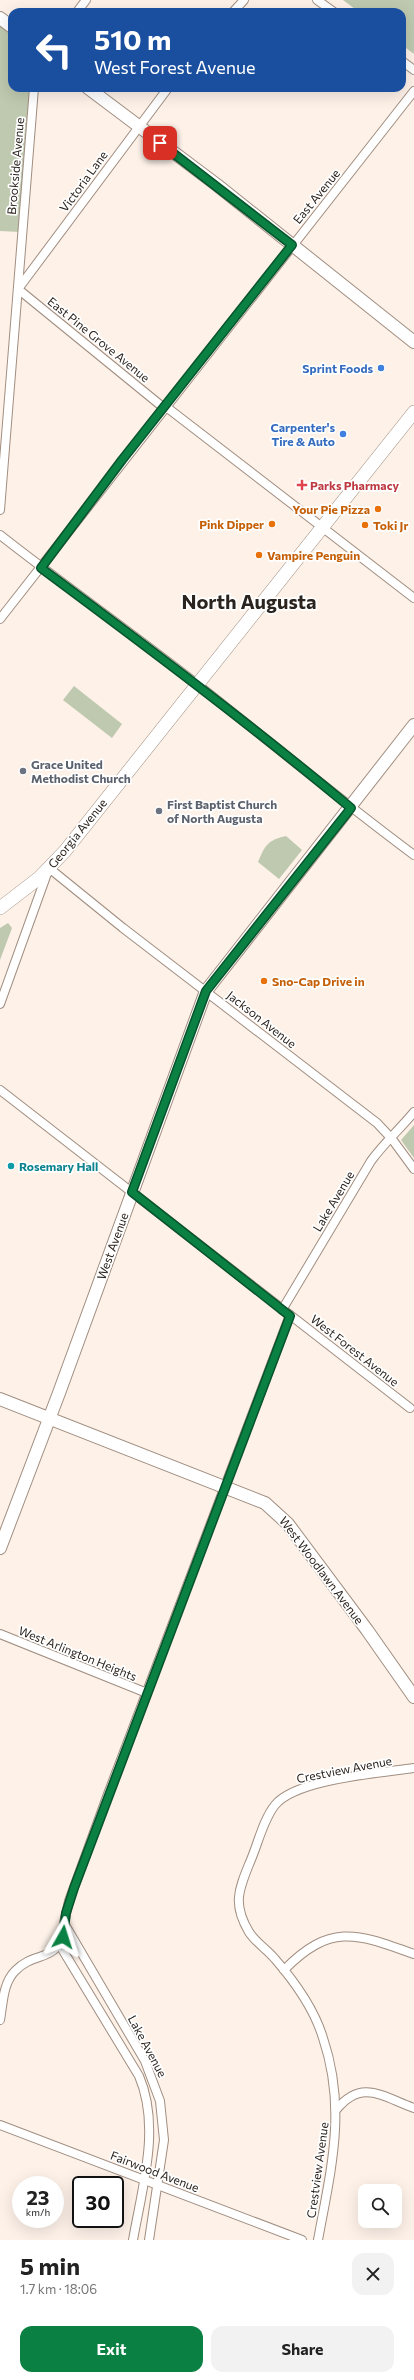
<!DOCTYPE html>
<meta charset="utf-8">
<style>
:root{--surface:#fff;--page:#f2f2f2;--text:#222;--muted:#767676;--accent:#0b8043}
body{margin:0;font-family:Commissioner,sans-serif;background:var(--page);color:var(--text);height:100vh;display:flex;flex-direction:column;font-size:15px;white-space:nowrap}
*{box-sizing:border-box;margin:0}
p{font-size:13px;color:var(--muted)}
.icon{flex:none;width:22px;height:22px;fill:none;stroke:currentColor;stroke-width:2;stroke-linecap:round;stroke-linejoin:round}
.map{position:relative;height:2240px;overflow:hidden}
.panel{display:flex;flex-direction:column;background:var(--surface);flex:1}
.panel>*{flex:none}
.guide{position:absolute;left:8px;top:8px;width:398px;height:84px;border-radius:12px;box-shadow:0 4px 16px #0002;background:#1a4fa0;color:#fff;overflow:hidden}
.tools{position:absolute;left:358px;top:2184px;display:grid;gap:8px}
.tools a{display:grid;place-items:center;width:44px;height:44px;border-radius:8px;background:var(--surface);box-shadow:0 4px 16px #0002;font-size:20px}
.speed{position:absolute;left:12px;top:2176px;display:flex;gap:8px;font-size:20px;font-weight:700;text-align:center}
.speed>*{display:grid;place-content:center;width:52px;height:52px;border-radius:50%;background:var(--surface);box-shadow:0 4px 16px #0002;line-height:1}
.speed small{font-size:10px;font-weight:400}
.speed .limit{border:2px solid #111;border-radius:6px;background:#fff;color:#111}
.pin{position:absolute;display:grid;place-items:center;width:34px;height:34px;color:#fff;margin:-17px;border-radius:8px;box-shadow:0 2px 6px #0006}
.me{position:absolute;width:44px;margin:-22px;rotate:6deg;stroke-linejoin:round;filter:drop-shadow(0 0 3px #0008)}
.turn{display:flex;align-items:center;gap:14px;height:84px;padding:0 20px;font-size:18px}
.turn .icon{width:52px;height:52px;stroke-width:2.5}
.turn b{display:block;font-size:28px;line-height:34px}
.round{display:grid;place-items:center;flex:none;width:42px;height:42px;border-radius:12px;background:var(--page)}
.headline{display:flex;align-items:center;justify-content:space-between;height:68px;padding:0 20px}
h1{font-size:24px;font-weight:700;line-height:30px}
.action{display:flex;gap:8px;margin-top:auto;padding:8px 20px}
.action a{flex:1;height:46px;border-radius:12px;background:var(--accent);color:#fff;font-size:16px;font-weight:700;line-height:46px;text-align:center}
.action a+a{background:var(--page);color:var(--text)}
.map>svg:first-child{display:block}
.green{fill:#bec9af}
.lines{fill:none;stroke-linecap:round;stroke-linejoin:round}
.street-casing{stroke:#a18e81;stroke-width:10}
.secondary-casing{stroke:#a18e81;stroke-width:14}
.primary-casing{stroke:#a18e81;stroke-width:14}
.street{stroke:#fff;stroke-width:8}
.secondary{stroke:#fff;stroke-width:12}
.primary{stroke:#fff;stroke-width:13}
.route-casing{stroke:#07532c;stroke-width:10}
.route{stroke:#0b8043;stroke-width:7}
.shop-dot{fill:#3f7fe0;stroke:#fff;stroke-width:1.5}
.health-dot{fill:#e0444e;stroke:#fff;stroke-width:1.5}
.food-dot{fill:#e8710a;stroke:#fff;stroke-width:1.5}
.worship-dot{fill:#6b7280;stroke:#fff;stroke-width:1.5}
.culture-dot{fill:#0f9aa8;stroke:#fff;stroke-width:1.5}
.labels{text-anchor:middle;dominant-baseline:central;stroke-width:3.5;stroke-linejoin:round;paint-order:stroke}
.street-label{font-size:12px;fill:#2b231e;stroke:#fff}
.shop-label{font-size:12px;font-weight:bold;fill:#366cbe;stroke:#fff;text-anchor:end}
.health-label{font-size:12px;font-weight:bold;fill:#be3a42;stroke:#fff;text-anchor:start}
.food-label{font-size:12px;font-weight:bold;fill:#c56008;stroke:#fff;text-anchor:start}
.worship-label{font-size:12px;font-weight:bold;fill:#5b616d;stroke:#fff;text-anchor:start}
.culture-label{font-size:12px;font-weight:bold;fill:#0d838f;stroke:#fff;text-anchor:start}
.town-label{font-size:20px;font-weight:bold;fill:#2b231e;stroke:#fff}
</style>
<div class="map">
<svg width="414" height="2240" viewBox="0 0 414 2240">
<rect width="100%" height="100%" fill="#fdf1e8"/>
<g class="green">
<polygon points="343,0 414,0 414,54 402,45 402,12 359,12"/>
<polygon points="0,25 12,34 12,88 31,88 20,232 0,231"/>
<polygon points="74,686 122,724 112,738 63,700"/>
<path d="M286,836L302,850L279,879L258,862C265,845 268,840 286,836Z"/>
<polygon points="8,923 12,928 0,960 0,928"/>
<polygon points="414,1125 414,1158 401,1140"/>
</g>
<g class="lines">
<g class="street-casing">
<g id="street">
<polyline points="317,0 334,12"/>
<polyline points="77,12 86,0"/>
<polyline points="233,12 244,0"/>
<polyline points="402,61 414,70"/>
<polyline points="165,406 414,598"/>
<polyline points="164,408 18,289 168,88"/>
<polyline points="0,510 34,88"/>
<path d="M0,535C65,586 133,634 198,685C270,742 340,800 414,855"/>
<polyline points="0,619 414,91"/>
<polyline points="0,1004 49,868 123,928 377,1123 392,1139 414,1169"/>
<polyline points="0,1090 410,1408"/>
<path d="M282,1310L371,1161C384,1143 400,1129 414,1112"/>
<polyline points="0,1634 147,1693"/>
<path d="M59,1944L139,2076C161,2127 142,2188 133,2240"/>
<path d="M284,1970C331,1922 358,1934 414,1954"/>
<path d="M0,2020C3,2003 3,1983 15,1971C37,1948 60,1966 64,1923"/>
<path d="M336,2110C362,2078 383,2097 414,2108"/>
<polyline points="0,2125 302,2240"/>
<polyline points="149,2240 164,2140 160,2101 145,2061 64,1923 69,1901 108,1794 290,1315"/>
<path d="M318,2240C331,2169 347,2109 323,2038C314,2008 295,1982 275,1959C267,1949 256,1943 249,1932C232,1904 239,1889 250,1862C258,1844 263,1820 275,1805C296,1779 380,1773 414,1768"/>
</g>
</g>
<g class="secondary-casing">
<g id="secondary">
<polyline points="0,18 12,27"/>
<polyline points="88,88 217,185 414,342"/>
<polyline points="0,1399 265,1503 288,1524 367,1630 414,1697"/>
<polyline points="0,1548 59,1393 206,991 414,725"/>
</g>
</g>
<g class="primary-casing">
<polyline id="primary" points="0,908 39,878 65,851 414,412"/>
</g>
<use href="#street" class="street"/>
<use href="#secondary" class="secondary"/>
<use href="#primary" class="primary"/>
</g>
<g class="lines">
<g class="route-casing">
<path id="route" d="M63,1937L66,1913L74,1888L290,1316L132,1192L206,991L351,808C250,724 146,646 41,568L122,460L292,245L160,143"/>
</g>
<use href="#route" class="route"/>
</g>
<g class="shop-dot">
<circle cx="381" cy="368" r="4"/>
<circle cx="343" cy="434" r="4"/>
</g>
<path class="health-dot" d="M300 479h4v4h4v4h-4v4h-4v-4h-4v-4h4z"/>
<g class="food-dot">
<circle cx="378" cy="509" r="4"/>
<circle cx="272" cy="524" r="4"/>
<circle cx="365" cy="525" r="4"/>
<circle cx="259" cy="555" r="4"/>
<circle cx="264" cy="981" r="4"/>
</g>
<g class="worship-dot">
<circle cx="23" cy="771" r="4"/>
<circle cx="159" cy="811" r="4"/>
</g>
<circle class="culture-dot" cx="11" cy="1166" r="4"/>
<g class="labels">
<g class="street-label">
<text transform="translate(15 166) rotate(-85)">Brookside Avenue</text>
<text transform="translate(83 181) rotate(-54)">Victoria Lane</text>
<text transform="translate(316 196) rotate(-51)">East Avenue</text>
<text transform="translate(99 339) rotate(39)">East Pine Grove Avenue</text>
<text transform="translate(77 833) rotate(-51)">Georgia Avenue</text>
<text transform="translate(262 1019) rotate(38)">Jackson Avenue</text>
<text transform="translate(333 1201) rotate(-59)">Lake Avenue</text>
<text transform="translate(112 1246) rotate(-70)">West Avenue</text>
<text transform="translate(355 1350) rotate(38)">West Forest Avenue</text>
<text transform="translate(322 1570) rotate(53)">West Woodlawn Avenue</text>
<text transform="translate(78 1653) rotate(22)">West Arlington Heights</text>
<text transform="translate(344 1769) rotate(-11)">Crestview Avenue</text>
<text transform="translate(148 2046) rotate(62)">Lake Avenue</text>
<text transform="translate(317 2170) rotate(-82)">Crestview Avenue</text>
<text transform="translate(155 2171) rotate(21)">Fairwood Avenue</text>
</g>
<g class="shop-label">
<text x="373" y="368">Sprint Foods</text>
<text x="335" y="427">Carpenter's<tspan x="335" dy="14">Tire &amp; Auto</tspan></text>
</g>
<g class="health-label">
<text x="310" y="485">Parks Pharmacy</text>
</g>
<g class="food-label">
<text x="370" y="509" text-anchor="end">Your Pie Pizza</text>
<text x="264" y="524" text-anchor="end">Pink Dipper</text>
<text x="373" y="525">Toki Jr</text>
<text x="267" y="555">Vampire Penguin</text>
<text x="272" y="981">Sno-Cap Drive in</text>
</g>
<g class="worship-label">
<text x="31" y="764">Grace United<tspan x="31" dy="14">Methodist Church</tspan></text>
<text x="167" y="804">First Baptist Church<tspan x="167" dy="14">of North Augusta</tspan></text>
</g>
<g class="culture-label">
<text x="19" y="1166">Rosemary Hall</text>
</g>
<g class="town-label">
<text x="249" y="601">North Augusta</text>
</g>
</g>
</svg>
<div class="tools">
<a><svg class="icon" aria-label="search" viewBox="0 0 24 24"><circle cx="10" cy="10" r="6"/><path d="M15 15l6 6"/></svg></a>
</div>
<div class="speed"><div>23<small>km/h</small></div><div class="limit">30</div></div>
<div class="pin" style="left:160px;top:143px;background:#d93025"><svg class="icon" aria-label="arrive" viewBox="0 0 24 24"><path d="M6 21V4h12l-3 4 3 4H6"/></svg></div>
<svg class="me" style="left:63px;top:1937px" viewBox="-20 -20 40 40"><path d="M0-17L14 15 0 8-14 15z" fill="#0b8043" stroke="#fff" stroke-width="4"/></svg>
<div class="guide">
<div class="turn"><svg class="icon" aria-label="left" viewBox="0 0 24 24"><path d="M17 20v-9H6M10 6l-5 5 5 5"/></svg><div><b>510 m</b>West Forest Avenue</div></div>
</div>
</div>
<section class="panel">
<div class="headline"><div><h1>5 min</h1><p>1.7 km · 18:06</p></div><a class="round"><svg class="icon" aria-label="close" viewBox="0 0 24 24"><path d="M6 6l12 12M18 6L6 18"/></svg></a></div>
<div class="action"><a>Exit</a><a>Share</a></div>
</section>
